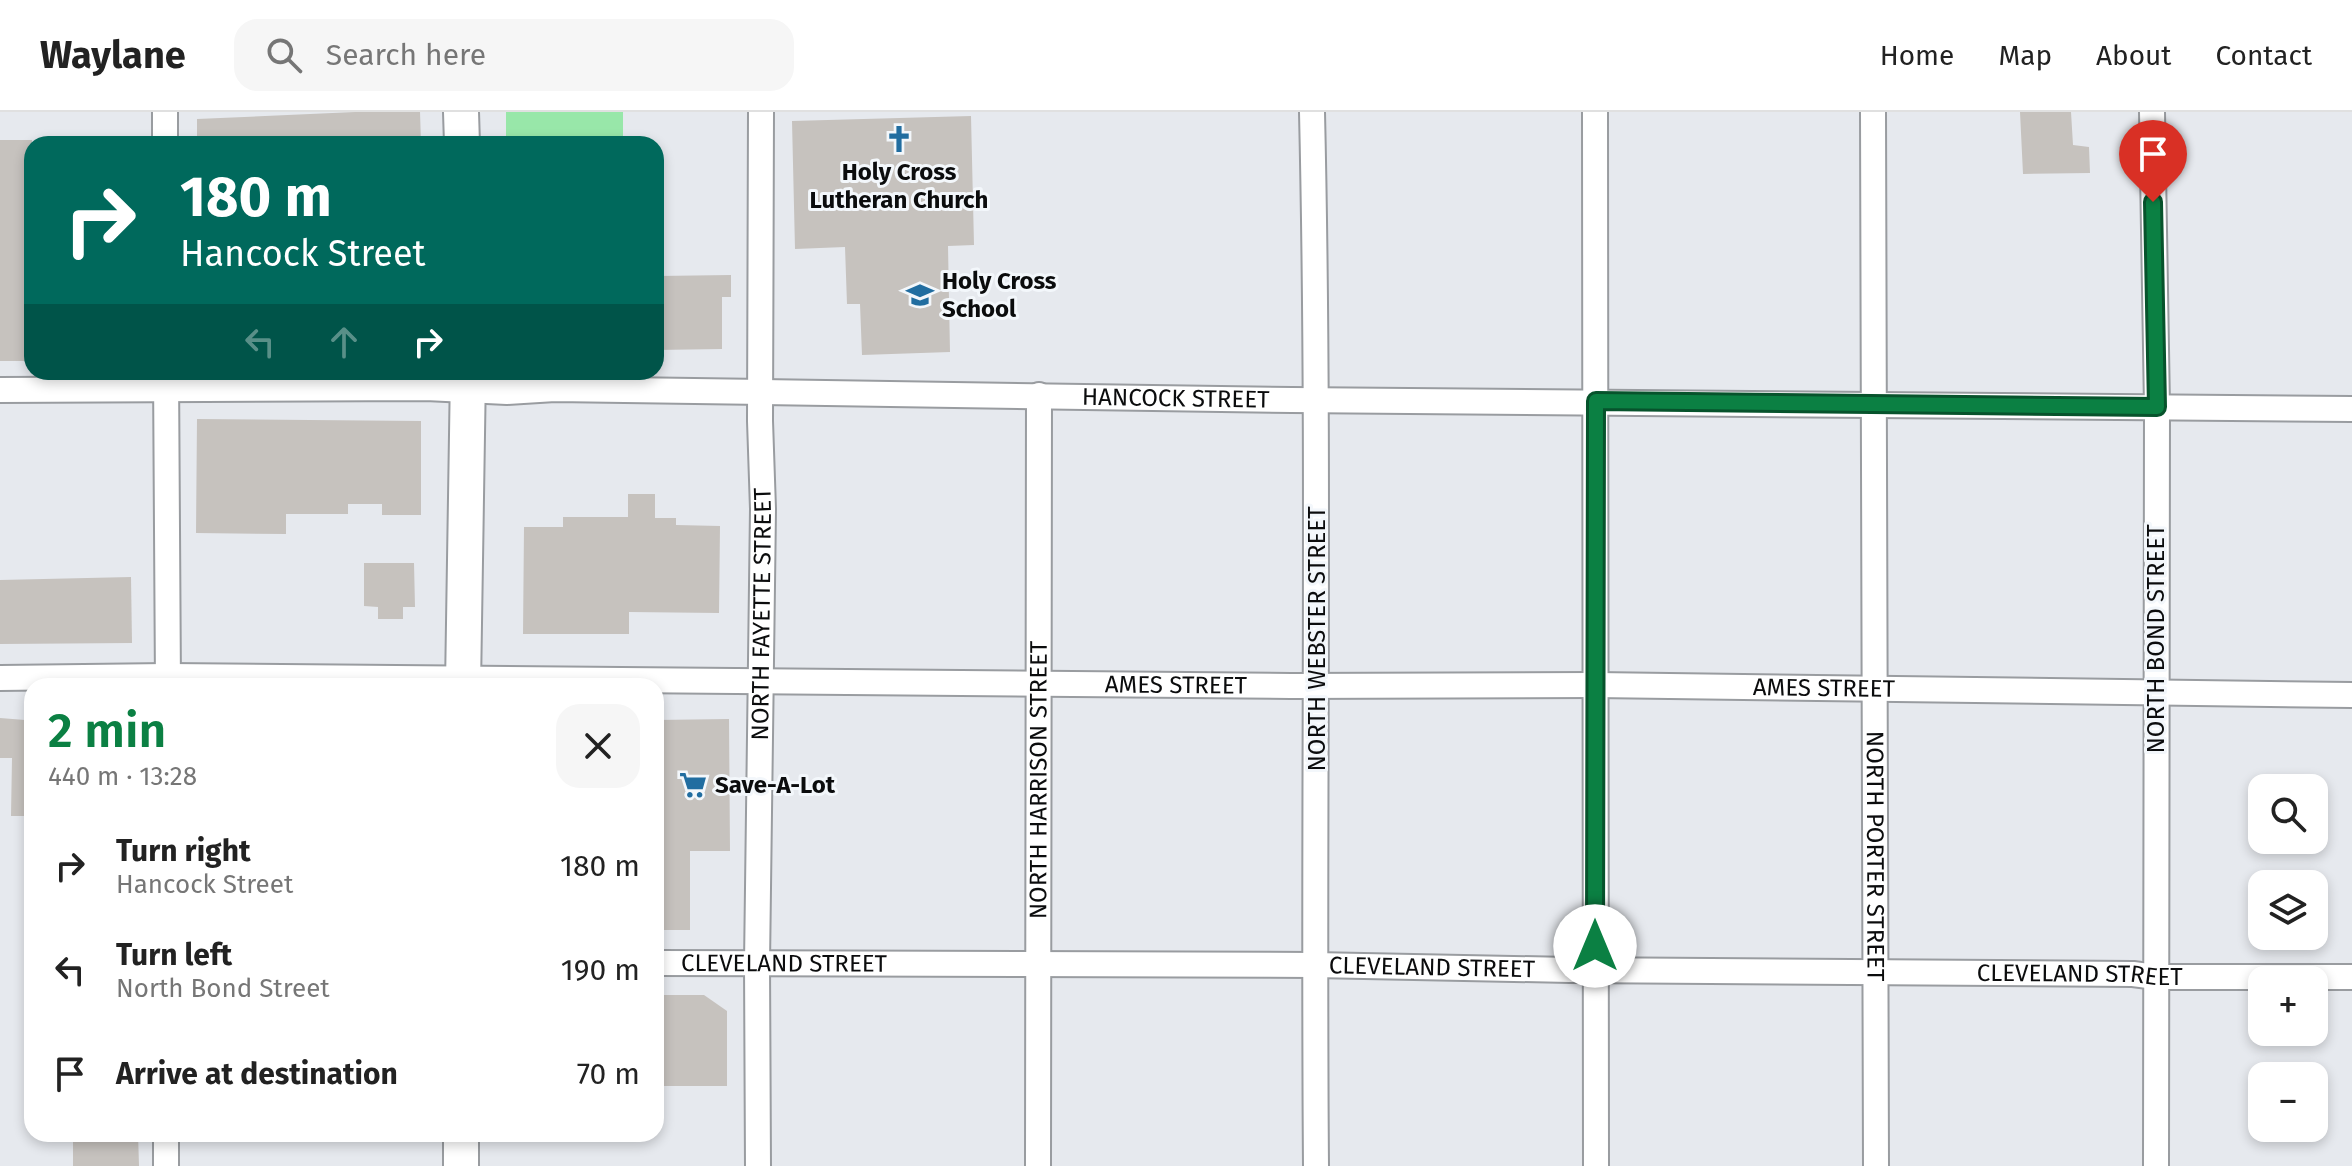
<!DOCTYPE html>
<meta charset="utf-8">
<style>
:root{--surface:#fff;--page:#f6f6f6;--text:#222;--muted:#767676;--line:#e0e0e0;--accent:#0b8043}
body{margin:0;font-family:"Fira Sans",sans-serif;background:var(--page);color:var(--text);height:100vh;display:flex;flex-direction:column;font-size:30px;white-space:nowrap}
*{box-sizing:border-box;margin:0}
p{font-size:26px;color:var(--muted)}
.icon{flex:none;width:44px;height:44px;fill:none;stroke:currentColor;stroke-width:2;stroke-linecap:round;stroke-linejoin:round}
.map{position:relative;flex:1;overflow:hidden}
.details{position:absolute;left:24px;top:566px;width:640px;height:464px;display:flex;flex-direction:column;background:var(--surface);border-radius:24px;box-shadow:0 4px 12px #0003}
.details>*{flex:none}
.top-card{position:absolute;left:24px;top:24px;width:640px;height:244px;border-radius:24px;box-shadow:0 4px 12px #0003;background:#00695c;color:#fff;overflow:hidden}
.controls{position:absolute;left:2248px;top:662px;display:grid;gap:16px}
.controls a{display:grid;place-items:center;width:80px;height:80px;border-radius:16px;background:var(--surface);box-shadow:0 4px 12px #0003;font-size:40px}
.pin{position:absolute;display:grid;place-items:center;width:68px;height:68px;color:#fff;margin:-82px -34px;border-radius:50% 50% 50% 0;rotate:-45deg;box-shadow:0 0 8px #0007}
.pin .icon{rotate:45deg}
.me{position:absolute;width:88px;margin:-44px;rotate:0deg;stroke-linejoin:round;filter:drop-shadow(0 0 6px #0008)}
.turn{display:flex;align-items:center;gap:28px;height:168px;padding:0 24px;font-size:36px}
.turn .icon{width:104px;height:104px;stroke-width:2.5}
.turn b{display:block;font-size:56px;line-height:68px}
.lanes{display:flex;align-items:center;height:76px;padding:0 24px;background:#0003;justify-content:center;gap:40px;direction:ltr}
.lanes .off{opacity:.35}
.round{display:grid;place-items:center;flex:none;width:84px;height:84px;border-radius:24px;background:var(--page)}
.headline{display:flex;align-items:center;justify-content:space-between;height:136px;padding:0 24px}
h1{font-size:48px;font-weight:600;line-height:60px;color:var(--accent)}
ul{padding:0;list-style:none}
li{display:flex;align-items:center;gap:24px;height:104px;padding:0 24px}
li div{flex:1}
li b{display:block;font-size:30px}
li em{font-style:normal}
header{display:flex;align-items:center;gap:48px;box-sizing:border-box;height:112px;padding:0 40px;background:var(--surface);border-bottom:2px solid var(--line)}
header strong{font-size:38px}
nav{display:flex;gap:44px;margin-inline-start:auto;font-size:28px}
.search{width:560px;height:72px;background:var(--page);display:flex;align-items:center;gap:20px;box-sizing:border-box;padding:0 28px;border-radius:24px;color:var(--muted);font-size:30px}
.map>svg:first-child{display:block}
.green{fill:#98e7a9}
.building{fill:#c6c2be}
.lines{fill:none;stroke-linecap:round;stroke-linejoin:round}
.minor-casing{stroke:#999ca0;stroke-width:28}
.secondary-casing{stroke:#999ca0;stroke-width:38}
.minor{stroke:#fff;stroke-width:24}
.secondary{stroke:#fff;stroke-width:34}
.route-casing{stroke:#07532c;stroke-width:20}
.route{stroke:#0b8043;stroke-width:14}
.labels{text-anchor:middle;dominant-baseline:central;stroke-width:6;stroke-linejoin:round;paint-order:stroke}
.poi-label{font-size:24px;font-weight:bold;fill:#0b0c0d;stroke:#f3f7fb;text-anchor:start}
.street-label{font-size:24px;fill:#0b0c0d;stroke:#f3f7fb}
</style>
<header>
<strong>Waylane</strong>
<div class="search"><svg class="icon" aria-label="search" viewBox="0 0 24 24"><circle cx="10" cy="10" r="6"/><path d="M15 15l6 6"/></svg>Search here</div>
<nav><a>Home</a><a>Map</a><a>About</a><a>Contact</a></nav>
</header>
<div class="map">
<svg width="2352" height="1054" viewBox="0 0 2352 1054">
<rect width="100%" height="100%" fill="#e6e9ee"/>
<rect class="green" x="506" y="0" width="117" height="32"/>
<g class="building">
<polygon points="355,0 420,0 421,32 197,32 197,7"/>
<polygon points="2020,0 2071,0 2073,33 2089,35 2090,61 2023,62"/>
<polygon points="971,4 974,133 948,134 950,240 862,243 860,192 847,192 845,135 795,137 792,9"/>
<rect x="0" y="28" width="32" height="221"/>
<polygon points="731,163 731,185 722,185 722,237 656,238 658,164"/>
<polygon points="197,307 421,309 421,403 382,403 382,392 348,392 348,402 286,402 286,422 196,421"/>
<polygon points="628,382 655,382 655,406 676,406 676,413 720,414 719,501 629,500 629,522 523,522 524,415 563,415 563,405 628,405"/>
<polygon points="364,451 414,451 415,495 403,495 403,507 378,507 378,495 364,494"/>
<polygon points="131,465 132,531 0,532 0,468"/>
<polygon points="0,606 25,608 25,645 32,646 32,704 11,704 12,646 0,646"/>
<polygon points="729,607 730,739 690,739 690,818 656,818 656,608"/>
<polygon points="656,883 704,883 727,899 727,974 656,974"/>
<polygon points="73,1022 138,1022 139,1054 73,1054"/>
</g>
<g class="lines">
<g class="minor-casing">
<g id="minor">
<path d="M1312,0C1320,351 1313,703 1316,1054"/>
<polyline points="1595,0 1596,1054"/>
<path id="s1" d="M1873,0L1876,1054"/>
<polyline points="2152,0 2157,295 2156,1054"/>
<polyline points="165,32 165,0"/>
<polyline points="166,260 168,574"/>
<path id="s2" d="M0,278L426,276L507,280L555,277L1292,288L2352,297"/>
<path id="s3" d="M0,566L168,564L1291,574L1596,573L2352,583"/>
<path id="s4" d="M656,851L1314,853L1570,858L2133,862L2156,865H2352"/>
<polyline points="166,1054 166,1022"/>
<path id="s5" d="M758,1054L757,852L763,397L760,309L761,0"/>
<path id="s6" d="M1038,1054L1039,283"/>
</g>
</g>
<g class="secondary-casing">
<g id="secondary">
<polyline points="461,0 462,32"/>
<polyline points="463,574 468,260"/>
<polyline points="461,1022 461,1054"/>
</g>
</g>
<use href="#minor" class="minor"/>
<use href="#secondary" class="secondary"/>
</g>
<g class="lines">
<g class="route-casing">
<polyline id="route" points="1595,834 1596,289 2157,295 2153,90"/>
</g>
<use href="#route" class="route"/>
</g>
<defs>
<g id="church-bare" transform="scale(2.16)"><path d="M-1.2-6h2.4v3.5h3.3v2.4h-3.3V6h-2.4V-.1h-3.3v-2.4h3.3Z" fill="#216da0" stroke="#f3f7fb" stroke-width="2.5" paint-order="stroke"/></g>
<g id="school-bare" transform="scale(2.16)"><path d="M0-5L7-2L0 1L-7-2ZM-4 1L0 2.5L4 1V4Q0 6-4 4Z" fill="#216da0" stroke="#f3f7fb" stroke-width="2.5" paint-order="stroke"/></g>
<g id="supermarket-bare" transform="scale(2.16)"><path d="M-6-5.5h2.5l.6 2H6L4.5 2H-2.5L-4.4-4H-6ZM-1.5 3.2a1.3 1.3 0 1 0 .1 0ZM3 3.2a1.3 1.3 0 1 0 .1 0Z" fill="#216da0" stroke="#f3f7fb" stroke-width="2.5" paint-order="stroke"/></g>
</defs>
<g fill-rule="evenodd">
<use href="#church-bare" x="899" y="27"/>
<use href="#school-bare" x="920" y="183"/>
<use href="#supermarket-bare" x="693" y="673"/>
</g>
<g class="labels">
<g class="poi-label">
<text x="899" y="60" text-anchor="middle">Holy Cross<tspan x="899" dy="28">Lutheran Church</tspan></text>
<text x="942" y="169">Holy Cross<tspan x="942" dy="28">School</tspan></text>
<text x="715" y="673">Save-A-Lot</text>
</g>
<g class="street-label">
<text stroke="none"><textPath href="#s2" startOffset="1176">HANCOCK STREET</textPath></text>
<text stroke="none"><textPath href="#s5" startOffset="552">NORTH FAYETTE STREET</textPath></text>
<text transform="translate(1317 527) rotate(-90)">NORTH WEBSTER STREET</text>
<text transform="translate(2156 527) rotate(-90)">NORTH BOND STREET</text>
<text stroke="none"><textPath href="#s3" startOffset="1176">AMES STREET</textPath></text>
<text stroke="none"><textPath href="#s3" startOffset="1824">AMES STREET</textPath></text>
<text stroke="none"><textPath href="#s6" startOffset="386">NORTH HARRISON STREET</textPath></text>
<text stroke="none"><textPath href="#s1" startOffset="744">NORTH PORTER STREET</textPath></text>
<text stroke="none"><textPath href="#s4" startOffset="128">CLEVELAND STREET</textPath></text>
<text stroke="none"><textPath href="#s4" startOffset="776">CLEVELAND STREET</textPath></text>
<text stroke="none"><textPath href="#s4" startOffset="1424">CLEVELAND STREET</textPath></text>
</g>
</g>
</svg>
<div class="controls">
<a><svg class="icon" aria-label="search" viewBox="0 0 24 24"><circle cx="10" cy="10" r="6"/><path d="M15 15l6 6"/></svg></a>
<a><svg class="icon" aria-label="layers" viewBox="0 0 24 24"><path d="M12 4l9 5-9 5-9-5zM3 14l9 5 9-5"/></svg></a>
<a>+</a>
<a>−</a>
</div>
<div class="pin" style="left:2153px;top:90px;background:#d93025"><svg class="icon" aria-label="arrive" viewBox="0 0 24 24"><path d="M6 21V4h12l-3 4 3 4H6"/></svg></div>
<svg class="me" style="left:1595px;top:834px" viewBox="-20 -20 40 40"><circle r="19" fill="#fff"/><path d="M0-13L10 11 0 6-10 11z" fill="#0b8043"/></svg>
<div class="top-card">
<div class="turn"><svg class="icon" aria-label="right" viewBox="0 0 24 24"><path d="M7 20v-9h11M14 6l5 5-5 5"/></svg><div><b>180 m</b>Hancock Street</div></div>
<div class="lanes"><svg class="icon off" aria-label="left" viewBox="0 0 24 24"><path d="M17 20v-9H6M10 6l-5 5 5 5"/></svg><svg class="icon off" aria-label="ahead" viewBox="0 0 24 24"><path d="M12 20V5M6 11l6-6 6 6"/></svg><svg class="icon" aria-label="right" viewBox="0 0 24 24"><path d="M7 20v-9h11M14 6l5 5-5 5"/></svg></div>
</div>
<section class="details">
<div class="headline"><div><h1>2 min</h1><p>440 m · 13:28</p></div><a class="round"><svg class="icon" aria-label="close" viewBox="0 0 24 24"><path d="M6 6l12 12M18 6L6 18"/></svg></a></div>
<ul>
<li><svg class="icon" aria-label="right" viewBox="0 0 24 24"><path d="M7 20v-9h11M14 6l5 5-5 5"/></svg><div><b>Turn right</b><p>Hancock Street</p></div><em>180 m</em></li>
<li><svg class="icon" aria-label="left" viewBox="0 0 24 24"><path d="M17 20v-9H6M10 6l-5 5 5 5"/></svg><div><b>Turn left</b><p>North Bond Street</p></div><em>190 m</em></li>
<li><svg class="icon" aria-label="arrive" viewBox="0 0 24 24"><path d="M6 21V4h12l-3 4 3 4H6"/></svg><div><b>Arrive at destination</b></div><em>70 m</em></li>
</ul>
</section>
</div>
